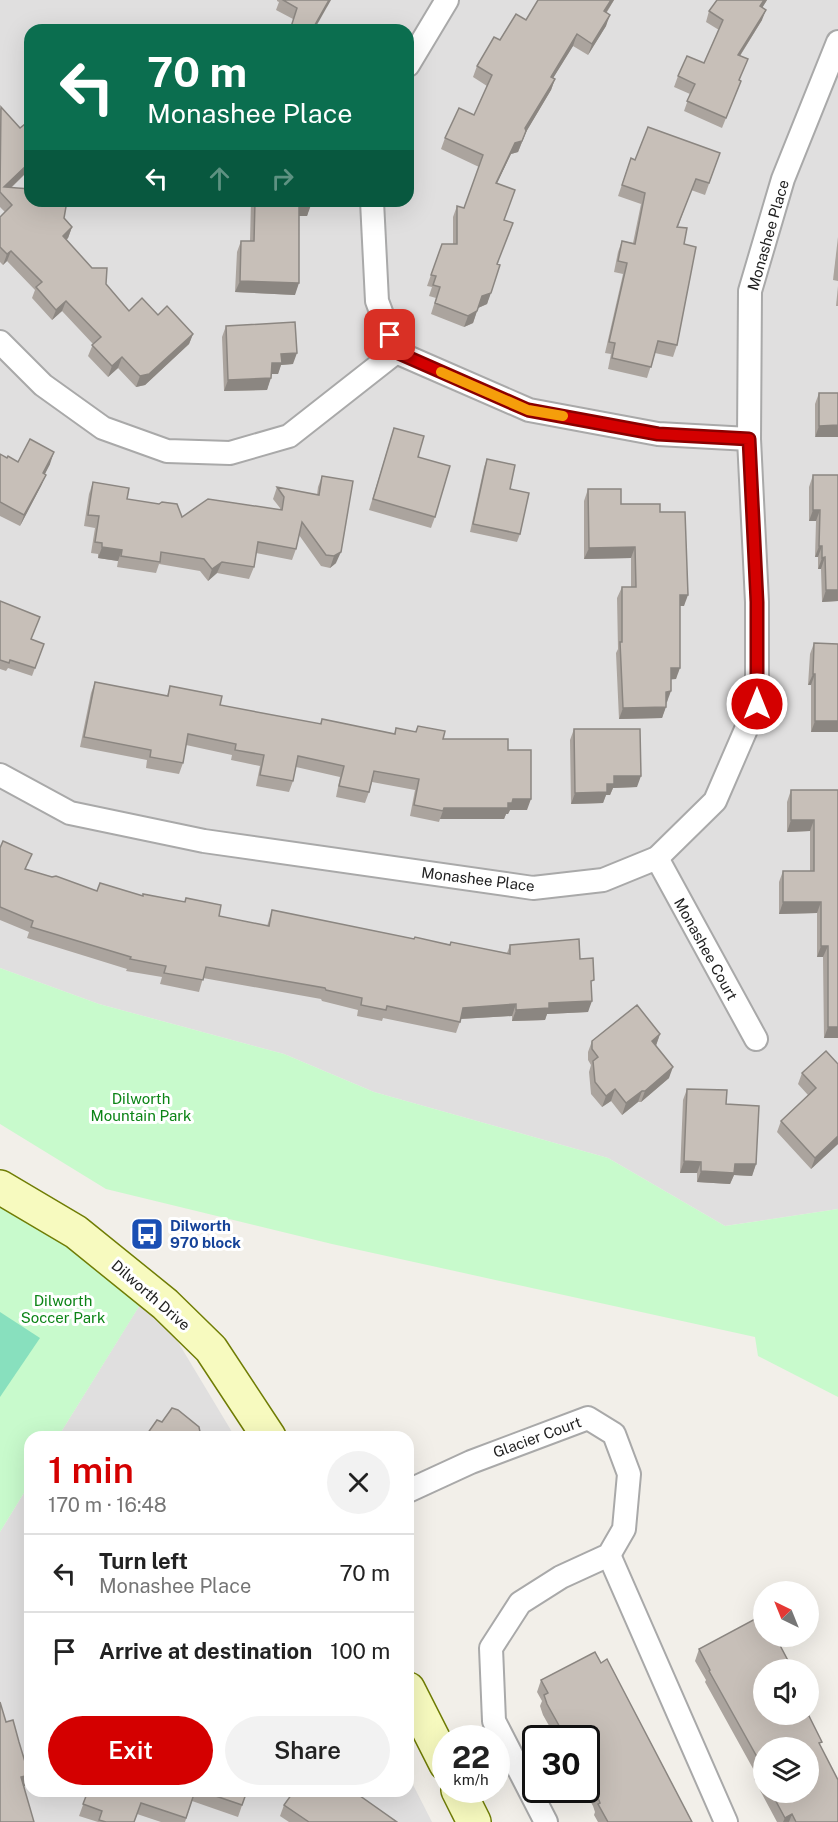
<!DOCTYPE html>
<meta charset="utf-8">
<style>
:root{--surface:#fff;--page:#f2f2f2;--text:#222;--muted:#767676;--line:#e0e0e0;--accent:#d40000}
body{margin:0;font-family:"Public Sans",sans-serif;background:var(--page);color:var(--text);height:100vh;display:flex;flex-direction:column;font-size:22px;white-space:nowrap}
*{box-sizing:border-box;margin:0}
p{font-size:20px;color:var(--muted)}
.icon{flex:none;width:33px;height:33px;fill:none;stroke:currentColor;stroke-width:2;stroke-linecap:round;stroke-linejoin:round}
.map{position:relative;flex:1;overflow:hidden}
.panel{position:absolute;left:24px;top:1431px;width:390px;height:366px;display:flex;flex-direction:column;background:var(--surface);border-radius:18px;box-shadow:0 6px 24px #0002}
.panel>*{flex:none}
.banner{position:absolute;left:24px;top:24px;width:390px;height:183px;border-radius:18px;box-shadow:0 6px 24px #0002;background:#0b6e4f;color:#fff;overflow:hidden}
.needle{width:39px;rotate:317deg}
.controls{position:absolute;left:753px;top:1581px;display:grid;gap:12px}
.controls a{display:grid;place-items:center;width:66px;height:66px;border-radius:50%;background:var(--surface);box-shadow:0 6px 24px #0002;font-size:30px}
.speed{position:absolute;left:432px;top:1725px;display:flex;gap:12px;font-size:30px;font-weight:700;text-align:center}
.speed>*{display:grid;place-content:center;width:78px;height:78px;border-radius:50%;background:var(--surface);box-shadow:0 6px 24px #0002;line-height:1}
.speed small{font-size:15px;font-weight:400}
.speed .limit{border:3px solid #111;border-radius:9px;background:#fff;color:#111}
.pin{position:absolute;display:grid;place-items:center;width:51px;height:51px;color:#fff;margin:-26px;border-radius:12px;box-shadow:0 3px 9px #0006}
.me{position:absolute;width:66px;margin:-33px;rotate:0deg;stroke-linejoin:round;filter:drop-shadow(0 0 4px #0008)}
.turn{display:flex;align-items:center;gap:21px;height:126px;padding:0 24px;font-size:27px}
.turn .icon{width:78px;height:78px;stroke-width:2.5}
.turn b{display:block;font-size:42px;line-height:51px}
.lanes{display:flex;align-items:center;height:57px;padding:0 24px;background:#0003;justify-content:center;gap:30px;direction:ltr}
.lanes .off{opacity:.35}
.round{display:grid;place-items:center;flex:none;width:63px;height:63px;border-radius:32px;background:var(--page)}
.summary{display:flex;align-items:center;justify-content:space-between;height:102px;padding:0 24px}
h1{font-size:36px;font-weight:600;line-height:45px;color:var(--accent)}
.button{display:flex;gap:12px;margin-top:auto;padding:12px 24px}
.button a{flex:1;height:69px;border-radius:36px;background:var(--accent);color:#fff;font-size:24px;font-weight:600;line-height:69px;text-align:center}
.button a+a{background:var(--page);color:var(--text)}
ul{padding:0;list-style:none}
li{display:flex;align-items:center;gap:18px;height:78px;padding:0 24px;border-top:2px solid var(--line)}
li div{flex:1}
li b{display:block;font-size:22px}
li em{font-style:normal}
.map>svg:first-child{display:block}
.residential{fill:#e0dfdf;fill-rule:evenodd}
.park{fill:#c8facc}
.pitch{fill:#88e0be}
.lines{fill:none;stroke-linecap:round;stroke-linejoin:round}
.street-casing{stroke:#a9a9a9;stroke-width:26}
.secondary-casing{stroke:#707d05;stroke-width:36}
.street{stroke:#fff;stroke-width:22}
.secondary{stroke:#f7fabf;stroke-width:33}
.wall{fill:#aba49e;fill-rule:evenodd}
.shaded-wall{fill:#8b8681}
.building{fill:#c7bfb8;stroke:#8b8681;stroke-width:1.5}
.route-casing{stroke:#8a0000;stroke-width:15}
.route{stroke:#d40000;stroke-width:10}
.slow{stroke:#f59e0b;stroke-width:10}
.labels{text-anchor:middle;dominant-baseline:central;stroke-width:6;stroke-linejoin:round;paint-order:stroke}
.street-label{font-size:15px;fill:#222;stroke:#fff}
.park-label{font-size:15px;fill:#0c8416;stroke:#fff}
.transit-label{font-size:15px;font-weight:bold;fill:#164399;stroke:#fff;text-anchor:start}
</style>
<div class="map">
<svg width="838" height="1822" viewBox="0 0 838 1822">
<rect width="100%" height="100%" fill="#f2efe9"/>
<g class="residential">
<path d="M0,0H838V1209L725,1226L608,1158L374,1092L284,1054L99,1004L0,968ZM30,30H408V201H30Z"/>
<polygon points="148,1292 235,1437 58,1437 128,1324"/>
<polygon points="30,1483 30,1791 408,1791 408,1775 432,1822 0,1822 0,1532"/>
</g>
<g class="park">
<polygon points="0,968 99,1004 284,1054 374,1092 608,1158 725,1226 838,1209 838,1397 758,1356 755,1337 332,1244 106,1189 0,1124"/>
<polygon points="0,1191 148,1292 58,1437 30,1437 30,1483 0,1532"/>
</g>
<polygon class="pitch" points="0,1312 40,1338 0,1397"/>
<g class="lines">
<g class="street-casing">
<g id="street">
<polyline points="408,65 447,0"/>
<polyline points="372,201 377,301 396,352 529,410 658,434 749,439"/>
<polyline points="0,342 43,385 103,428 167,451 230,453 289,436 396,352"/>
<polyline points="0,775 70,813 204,841 533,888 603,880 657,858 715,801 757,704 757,602 749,439 750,291 783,179 838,42"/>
<polyline points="657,858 756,1039"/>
<polyline points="408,1491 471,1462 588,1418 614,1434 629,1474 624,1529 609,1555 561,1577 520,1603 491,1648 494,1721 546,1822"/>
<polyline points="609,1555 726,1822"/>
</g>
</g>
<g class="secondary-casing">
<g id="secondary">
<polyline points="0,1187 76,1232 165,1304 211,1349 269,1437"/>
<polyline points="408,1689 446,1764"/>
<polyline points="458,1790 474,1822"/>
</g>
</g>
<use href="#street" class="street"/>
<use href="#secondary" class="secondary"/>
</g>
<g class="wall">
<polygon points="277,0 331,0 293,19 276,10 279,2 277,1"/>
<polygon points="538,0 614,0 607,12 606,26 588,55 573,46 553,78 555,79 551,90 526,132 518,152 511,154 497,183 504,220 498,264 487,304 478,308 473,323 464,327 431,314 436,298 429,296 432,287 427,286 442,244 453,244 453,217 457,206 464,208 479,167 441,149 445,138 474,115 487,86 473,77 477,66 500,40 526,20"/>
<polygon points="717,0 767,0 762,8 762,20 740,56 740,80 741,81 722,128 684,111 690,94 674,87 678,76 704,63 719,30 706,22 709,11"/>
<polygon points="0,108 20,128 30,120 30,169 11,188 64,218 72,227 68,238 66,240 106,284 129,311 158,315 193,334 189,344 145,385 136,387 118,368 108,377 88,356 93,344 62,311 52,320 32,298 35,290 7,261 3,265 0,262 0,217 5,212 0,207"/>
<polygon points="720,153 705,195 691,190 678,227 684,244 677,345 673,357 655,353 647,378 608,369 611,354 605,353 623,274 614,272 618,252 622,241 633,243 641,204 618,196 631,158 635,160"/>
<polygon points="251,201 311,201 307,216 299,216 295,295 235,292 237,252 241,241 250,241"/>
<polygon points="838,237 838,281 833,280"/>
<polygon points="838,286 838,306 836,306"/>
<polygon points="226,326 293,364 281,365 278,374 271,374 267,390 224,391 222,337"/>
<polygon points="819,393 838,393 815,437 815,404"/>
<polygon points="394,428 418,457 435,517 431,528 369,510"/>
<polygon points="0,454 7,458 18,462 50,464 45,474 46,475 41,486 20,526 0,516"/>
<polygon points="487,459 510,489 520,534 517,542 470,532 484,467"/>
<polygon points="813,475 838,475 838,601 822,602 821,569 818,569 818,557 815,557 816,521 809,521 809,487"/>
<polygon points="322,476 336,563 330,568 321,566 299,535 296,549 292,560 256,553 254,567 249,579 217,573 208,581 200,571 159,564 156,573 117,567 118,561 98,558 98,554 91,553 95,528 84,526 89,494 93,482 127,499 182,517 280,510 280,508 273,499 277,487 317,495 318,487"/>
<polygon points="588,489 621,504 660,512 684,606 680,606 676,679 671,679 667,702 662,718 619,719 616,653 618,649 617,598 622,587 631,587 631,558 584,559 584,501"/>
<polygon points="0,601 31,639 44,644 32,676 8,668 6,671 0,669"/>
<polygon points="814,643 838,732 811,732 811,685 808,685 810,654"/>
<polygon points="95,682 167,696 170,686 220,705 320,724 322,719 394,734 396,728 415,732 418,726 443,739 508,750 527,810 510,810 508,814 506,814 504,819 440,819 439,822 410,816 415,790 372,782 369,792 365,803 336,797 340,777 296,767 293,781 289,792 256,786 260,766 231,760 232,755 186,745 183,763 179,774 146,768 147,760 80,747 91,693"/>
<polygon points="574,729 637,787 613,788 610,795 606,795 603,803 571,804 570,740"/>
<polygon points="791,790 838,790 838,1038 824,1038 823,957 817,957 817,913 779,914 779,882 783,871 810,871 810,831 787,832 787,802"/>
<polygon points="0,848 26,869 97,891 185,902 186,898 219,916 267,926 272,910 414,939 507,953 510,945 580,959 591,989 588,1012 547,1014 545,1020 512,1021 512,1016 461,1019 456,1033 383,1018 382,1021 357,1016 358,1010 322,1001 321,999 203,978 199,992 160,984 162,977 126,971 127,969 27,938 29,932 0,920"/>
<polygon points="660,1034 656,1046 669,1078 641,1102 638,1102 622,1115 611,1101 602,1107 591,1094 589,1072 591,1065 588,1060 588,1052 592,1041"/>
<polygon points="838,1064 838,1144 811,1169 777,1132 781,1121 808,1095 798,1084 802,1073"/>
<polygon points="687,1089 726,1104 756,1164 752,1176 734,1175 730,1184 697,1182 697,1173 680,1173 683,1100"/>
<path d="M699,1649L764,1670L821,1746L838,1822H777L754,1779L756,1774L705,1682L706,1680L695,1661ZM764,1748L808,1792H764Z"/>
<polygon points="541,1680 692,1822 598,1822 594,1815 595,1812 593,1806 584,1790 586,1790 586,1738 556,1738 543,1715 540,1706 542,1701 537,1692"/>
<polygon points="88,1791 247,1791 238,1817 192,1801 185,1822 161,1822 137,1814 134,1822 98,1822 79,1816"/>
<polygon points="284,1805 397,1822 289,1822 280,1816"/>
</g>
<g class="shaded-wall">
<polygon points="329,0 331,0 314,30 312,30"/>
<polygon points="611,0 614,0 600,22 604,11"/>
<polygon points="764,0 767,0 757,16 760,6"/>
<polygon points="766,10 762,20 734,65 738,55"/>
<polygon points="610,15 606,26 588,55 592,44"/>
<polygon points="577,34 573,46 547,88 551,77"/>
<polygon points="555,79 551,90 526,132 518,152 511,154 492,194 496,183 515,143 525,128"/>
<polygon points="30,162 30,169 3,195 4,187"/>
<polygon points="299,204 311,205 307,216 295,216"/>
<polygon points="72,227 68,238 59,247 63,236"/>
<polygon points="11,251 7,261 3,265 7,254"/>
<polygon points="240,281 299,283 295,295 235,292"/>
<polygon points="491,293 487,304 478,308 482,296"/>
<polygon points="66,301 62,311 52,320 56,310"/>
<polygon points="477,311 473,323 464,327 468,316"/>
<polygon points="193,334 189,344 145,385 136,387 140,376"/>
<polygon points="297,353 293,364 281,365 278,374 268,374 272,363 281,354"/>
<polygon points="122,357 118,368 108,377 112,366"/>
<polygon points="271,378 267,390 224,391 228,380"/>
<polygon points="838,425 838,437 815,437 819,426"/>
<polygon points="54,452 50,464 39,485 43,473"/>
<polygon points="46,475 41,486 20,526 24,515"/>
<polygon points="813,510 820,510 816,521 809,521"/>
<polygon points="819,546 822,546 818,557 815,557"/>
<polygon points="102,547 122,550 118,561 98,558"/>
<polygon points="635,547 631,558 584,559 589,548"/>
<polygon points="341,552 336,563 330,568 334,556"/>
<polygon points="825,557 821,569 818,569 822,558"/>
<polygon points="222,562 217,573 208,581 212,569"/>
<polygon points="826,590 838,590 838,601 822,602"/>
<polygon points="680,595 688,595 684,606 676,606"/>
<polygon points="671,668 680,668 676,679 666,680"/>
<polygon points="813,674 815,674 811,685 808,685"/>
<polygon points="671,691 667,702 662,703 666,692"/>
<polygon points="666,707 662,718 619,719 623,708"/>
<polygon points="815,721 838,721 838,732 811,732"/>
<polygon points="614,776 641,776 637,787 613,788 610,795 606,795 603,803 571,804 575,793 607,784"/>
<polygon points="513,799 531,799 527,810 510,810 508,814 506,814 504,819 440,819 444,808 508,803"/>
<polygon points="791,820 814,820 810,831 787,832"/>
<polygon points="783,902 821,902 817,913 779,914"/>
<polygon points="821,946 828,946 823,957 817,957"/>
<polygon points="592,1001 588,1012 547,1014 545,1020 512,1021 516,1010 549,1003"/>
<polygon points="516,1004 512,1016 459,1019 463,1008"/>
<polygon points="828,1027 838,1027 838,1038 824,1038"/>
<polygon points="660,1034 656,1045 648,1052 652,1041"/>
<polygon points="673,1067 669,1078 641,1102 645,1091"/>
<polygon points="615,1089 611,1101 602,1107 606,1096"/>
<polygon points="642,1091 638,1102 622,1115 626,1103"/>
<polygon points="838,1136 838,1144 811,1169 815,1158"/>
<polygon points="684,1161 701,1162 697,1173 680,1173"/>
<polygon points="735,1164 756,1164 752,1176 734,1175 730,1184 697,1182 701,1171"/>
<polygon points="29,1775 25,1786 17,1789 21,1777"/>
<polygon points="792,1814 789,1822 783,1822 785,1818"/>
</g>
<g class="building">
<polygon points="283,0 329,0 312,30 290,30 297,8"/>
<polygon points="538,0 611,0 604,11 610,15 592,44 577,34 551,77 555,79 525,128 526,131 522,141 515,143 496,183 515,190 504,220 513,223 497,264 500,265 491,293 482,296 477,311 468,316 435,303 440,287 433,285 436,276 431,275 442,244 457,244 457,206 464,208 483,155 445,138 459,108 474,115 492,75 477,66 494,37 500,40 516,14 526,20"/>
<polygon points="717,0 764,0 760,6 766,10 738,55 748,59 739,80 741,81 726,118 687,101 695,84 678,76 687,56 704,63 723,20 709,11"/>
<polygon points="1,107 20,128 30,120 30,162 4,187 30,189 30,201 67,201 64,218 72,227 63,236 92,268 107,268 106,284 129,311 142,298 158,315 167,306 193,334 149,374 140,376 122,357 112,366 92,345 101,337 66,301 56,310 36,287 42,282 11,251 7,254 0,247 0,217 12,205 0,192"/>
<polygon points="648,127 720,153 709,183 696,179 677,227 687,228 684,244 696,247 677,345 658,341 651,367 612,358 615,343 609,342 627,263 618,261 622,241 635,244 645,193 622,185 631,158 635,160"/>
<polygon points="255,201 311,201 311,205 299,204 299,283 240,281 241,241 254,241"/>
<polygon points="295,322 297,353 281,354 282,363 272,363 271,378 228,380 226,326"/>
<polygon points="819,393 838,393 838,425 819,426"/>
<polygon points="394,428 424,436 418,457 450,466 435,517 373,499"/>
<polygon points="30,439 54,452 43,473 46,475 24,515 0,502 0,454 7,458 8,456 18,462"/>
<polygon points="487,459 515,465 510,489 529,493 520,534 473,524"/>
<polygon points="813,475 838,475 838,590 826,590 825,557 822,558 822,546 819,546 820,510 813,510"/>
<polygon points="322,476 353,481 341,552 334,556 326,555 302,522 296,549 258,542 254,567 222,562 212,569 204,559 161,552 160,562 121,556 122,550 102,547 102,543 95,542 99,516 88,515 93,482 129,488 127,499 159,504 162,502 177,504 182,517 208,499 282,510 284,497 277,487 319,495"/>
<polygon points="588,489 621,489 621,504 660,504 660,512 685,512 688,595 680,595 680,668 671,668 671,691 666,692 666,707 623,708 620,642 622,642 622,587 636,587 635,547 589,548"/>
<polygon points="0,601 40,617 31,639 44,644 35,668 10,660 9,663 0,660"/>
<polygon points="814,643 838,644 838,721 815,721 815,674 813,674"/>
<polygon points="95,682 168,696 170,686 222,696 220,705 321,724 322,719 395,734 396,728 416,732 418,726 445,731 443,739 508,739 508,750 531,750 531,799 513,799 512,803 508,803 508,808 444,808 443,811 414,805 419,779 374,771 369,792 339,786 344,766 298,756 293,781 260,775 264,755 235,750 236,744 188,734 183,763 150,757 151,750 84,737"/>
<polygon points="574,729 640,729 641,776 614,776 614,784 607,784 607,792 575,793"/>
<polygon points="791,790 838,790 838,1027 828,1027 828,946 821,946 821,902 783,902 783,871 814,871 814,820 791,820"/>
<polygon points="3,841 32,854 25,869 52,877 56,876 97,891 100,883 143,896 143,894 185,902 186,898 221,905 219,916 269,926 272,910 414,939 415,937 450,945 451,942 510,954 510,945 579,939 580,959 593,958 594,980 591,981 592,1001 549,1003 549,1008 516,1010 516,1004 463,1008 460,1022 387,1006 386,1010 361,1005 362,998 326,990 325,988 206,967 203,980 164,973 166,966 130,959 131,957 31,927 33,921 0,907 0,848"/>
<polygon points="637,1005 660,1034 652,1041 673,1067 645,1091 642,1091 626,1103 615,1089 606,1096 595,1082 593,1061 598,1057 592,1049 592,1041"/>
<polygon points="826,1051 838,1064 838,1136 815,1158 781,1121 816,1088 802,1073"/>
<polygon points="687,1089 727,1090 726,1104 759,1106 756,1164 735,1164 734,1173 701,1171 701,1162 684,1161"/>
<polygon points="172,1408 178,1410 199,1427 201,1437 145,1437 157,1420 162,1422"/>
<polygon points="757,1618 763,1629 764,1628 764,1636 775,1636 793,1670 764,1670 764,1714 808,1714 822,1742 819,1743 838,1780 838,1822 796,1822 792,1814 785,1818 771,1792 808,1792 808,1748 764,1748 764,1778 758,1768 762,1766 709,1671 710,1670 699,1649"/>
<polygon points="595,1652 601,1663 607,1659 692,1822 608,1822 598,1804 600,1803 597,1794 586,1775 586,1738 566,1738 547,1704 544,1695 548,1693 541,1680"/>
<polygon points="0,1702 6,1722 13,1720 19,1742 29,1775 21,1777 34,1822 0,1822"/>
<polygon points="88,1791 195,1791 186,1818 141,1803 134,1822 106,1822 99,1820 102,1811 83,1804"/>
<polygon points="201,1791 247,1791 242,1805"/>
<polygon points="294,1791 353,1791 397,1822 309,1822 284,1805"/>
</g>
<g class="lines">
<g class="route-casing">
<polyline id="route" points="390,335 396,352 528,410 658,434 749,439 757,602 757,704"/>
</g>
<use href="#route" class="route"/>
<polyline class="slow" points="441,372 528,410 563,416"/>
</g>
<defs>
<g id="bus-square" transform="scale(1.725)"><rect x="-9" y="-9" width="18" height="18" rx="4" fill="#1a4fb4" stroke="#fff"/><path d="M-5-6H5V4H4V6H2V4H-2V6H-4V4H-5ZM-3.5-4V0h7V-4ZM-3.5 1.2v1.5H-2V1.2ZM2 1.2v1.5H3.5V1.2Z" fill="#fff"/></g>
</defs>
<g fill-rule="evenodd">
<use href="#bus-square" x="147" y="1234"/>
</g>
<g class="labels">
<g class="street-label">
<text transform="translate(768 235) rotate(-74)">Monashee Place</text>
<text transform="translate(478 879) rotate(7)">Monashee Place</text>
<text transform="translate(706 949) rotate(61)">Monashee Court</text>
<text transform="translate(151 1295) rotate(41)">Dilworth Drive</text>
<text transform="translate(537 1437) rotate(-20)">Glacier Court</text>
</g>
<g class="park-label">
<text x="141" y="1098">Dilworth<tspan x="141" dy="17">Mountain Park</tspan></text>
<text x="63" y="1300">Dilworth<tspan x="63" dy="17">Soccer Park</tspan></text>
</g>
<g class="transit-label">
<text x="170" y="1225">Dilworth<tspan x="170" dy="17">970 block</tspan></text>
</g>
</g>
</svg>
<div class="controls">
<a><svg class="needle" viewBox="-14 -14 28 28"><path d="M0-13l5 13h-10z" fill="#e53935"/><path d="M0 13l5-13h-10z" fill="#767676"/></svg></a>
<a><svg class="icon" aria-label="sound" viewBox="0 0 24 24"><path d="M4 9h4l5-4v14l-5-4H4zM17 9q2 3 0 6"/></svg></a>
<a><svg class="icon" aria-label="layers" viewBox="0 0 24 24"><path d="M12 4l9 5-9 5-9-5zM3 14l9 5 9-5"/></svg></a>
</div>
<div class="speed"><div>22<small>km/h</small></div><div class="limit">30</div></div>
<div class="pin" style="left:390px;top:335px;background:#d93025"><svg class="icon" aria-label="arrive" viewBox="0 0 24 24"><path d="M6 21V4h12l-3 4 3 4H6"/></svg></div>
<svg class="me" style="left:757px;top:704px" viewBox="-20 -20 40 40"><circle r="17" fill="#d40000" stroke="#fff" stroke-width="3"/><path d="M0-11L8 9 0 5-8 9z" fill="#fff"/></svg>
<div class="banner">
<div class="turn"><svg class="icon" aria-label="left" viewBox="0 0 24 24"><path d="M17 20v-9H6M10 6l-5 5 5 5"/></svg><div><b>70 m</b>Monashee Place</div></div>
<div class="lanes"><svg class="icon" aria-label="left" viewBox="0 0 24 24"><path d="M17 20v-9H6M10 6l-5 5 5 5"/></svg><svg class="icon off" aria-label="ahead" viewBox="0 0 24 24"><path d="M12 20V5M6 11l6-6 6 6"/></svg><svg class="icon off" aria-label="right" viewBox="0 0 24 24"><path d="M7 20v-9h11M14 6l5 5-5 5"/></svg></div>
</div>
<section class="panel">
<div class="summary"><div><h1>1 min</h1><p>170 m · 16:48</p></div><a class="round"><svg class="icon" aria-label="close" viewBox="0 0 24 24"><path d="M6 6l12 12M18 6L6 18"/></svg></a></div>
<ul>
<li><svg class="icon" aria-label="left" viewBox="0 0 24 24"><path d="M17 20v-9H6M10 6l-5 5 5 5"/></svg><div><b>Turn left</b><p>Monashee Place</p></div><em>70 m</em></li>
<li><svg class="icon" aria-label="arrive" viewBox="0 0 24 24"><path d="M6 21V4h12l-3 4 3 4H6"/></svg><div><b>Arrive at destination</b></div><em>100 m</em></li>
</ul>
<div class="button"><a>Exit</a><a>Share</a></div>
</section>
</div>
